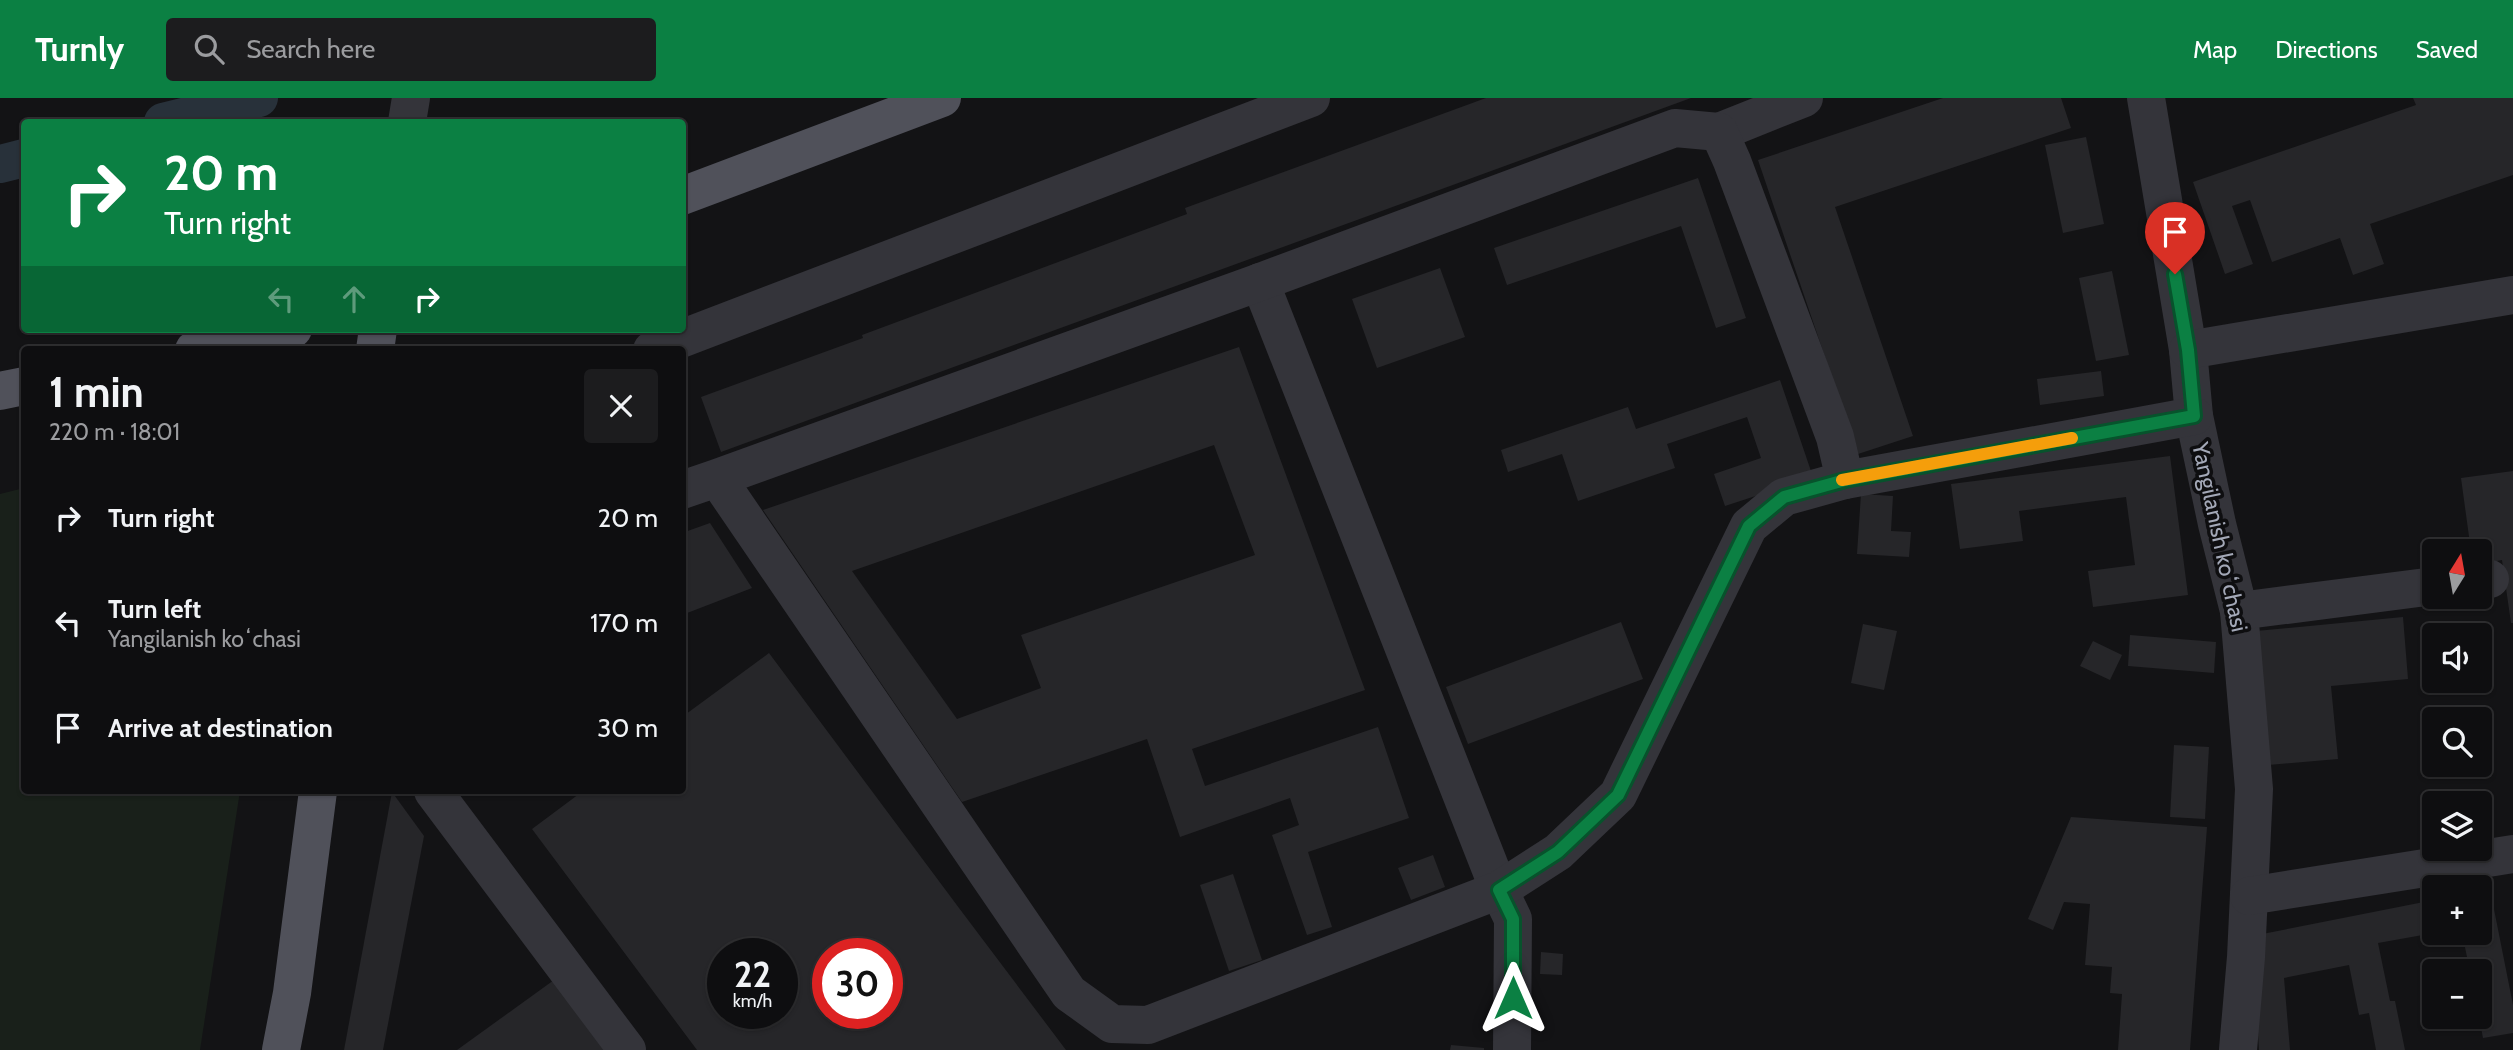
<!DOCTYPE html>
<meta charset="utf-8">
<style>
:root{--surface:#0e0e10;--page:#1c1c1e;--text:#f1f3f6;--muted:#9b9c9f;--line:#2e2e30;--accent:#0b8043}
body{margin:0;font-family:Cabin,sans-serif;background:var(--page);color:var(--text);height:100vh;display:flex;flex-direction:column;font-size:26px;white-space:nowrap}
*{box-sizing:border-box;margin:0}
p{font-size:23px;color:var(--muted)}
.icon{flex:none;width:38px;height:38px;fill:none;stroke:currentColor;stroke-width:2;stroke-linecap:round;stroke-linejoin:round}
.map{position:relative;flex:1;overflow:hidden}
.sheet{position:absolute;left:21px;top:248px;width:665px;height:448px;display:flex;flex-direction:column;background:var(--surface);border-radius:7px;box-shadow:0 2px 5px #0004,0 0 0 2px var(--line)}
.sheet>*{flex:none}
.top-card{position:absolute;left:21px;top:21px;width:665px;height:214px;border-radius:7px;box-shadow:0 2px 5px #0004,0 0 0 2px var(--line);background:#0b8043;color:#fff;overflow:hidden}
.needle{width:46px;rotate:11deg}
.buttons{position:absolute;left:2422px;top:441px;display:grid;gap:14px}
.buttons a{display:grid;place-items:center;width:70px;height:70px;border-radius:7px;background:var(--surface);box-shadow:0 2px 5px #0004,0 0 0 2px var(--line);font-size:35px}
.speed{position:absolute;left:707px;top:840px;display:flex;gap:14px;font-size:35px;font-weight:700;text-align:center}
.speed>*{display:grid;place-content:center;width:91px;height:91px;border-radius:50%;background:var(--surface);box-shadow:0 2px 5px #0004,0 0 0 2px var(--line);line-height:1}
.speed small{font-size:18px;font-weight:400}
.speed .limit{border:10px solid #d22;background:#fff;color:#111}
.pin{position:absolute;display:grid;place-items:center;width:60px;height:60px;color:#fff;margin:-72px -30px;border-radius:50% 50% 50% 0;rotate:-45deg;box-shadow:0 0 7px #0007}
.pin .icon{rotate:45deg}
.me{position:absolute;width:77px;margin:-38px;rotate:0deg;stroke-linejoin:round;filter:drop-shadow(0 0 5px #0008)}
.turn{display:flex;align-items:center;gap:24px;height:147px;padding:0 28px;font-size:32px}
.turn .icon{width:91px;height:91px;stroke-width:2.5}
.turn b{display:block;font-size:49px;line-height:60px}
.lanes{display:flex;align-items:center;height:66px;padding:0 28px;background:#0003;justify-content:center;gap:35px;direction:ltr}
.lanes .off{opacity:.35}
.round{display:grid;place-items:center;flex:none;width:74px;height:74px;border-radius:7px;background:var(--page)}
.summary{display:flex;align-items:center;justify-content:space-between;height:119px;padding:0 28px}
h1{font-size:42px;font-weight:700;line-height:52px}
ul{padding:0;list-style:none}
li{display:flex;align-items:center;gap:21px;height:105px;padding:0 28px}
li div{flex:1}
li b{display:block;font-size:26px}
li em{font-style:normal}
header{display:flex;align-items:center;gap:42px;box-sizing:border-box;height:98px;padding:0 35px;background:var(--accent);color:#fff}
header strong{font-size:33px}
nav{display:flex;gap:38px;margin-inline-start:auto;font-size:24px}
.search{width:490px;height:63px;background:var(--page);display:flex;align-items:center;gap:18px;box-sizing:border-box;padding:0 24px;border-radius:7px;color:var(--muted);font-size:26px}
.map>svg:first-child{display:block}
.green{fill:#19201a}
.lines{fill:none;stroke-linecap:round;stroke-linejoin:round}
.canal{stroke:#28313a;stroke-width:38}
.building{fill:#262629;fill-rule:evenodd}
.minor{stroke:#34343a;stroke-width:38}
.major{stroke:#50515a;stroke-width:38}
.route-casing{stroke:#07532c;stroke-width:18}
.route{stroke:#0b8043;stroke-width:12}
.slow{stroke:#f59e0b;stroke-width:12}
.labels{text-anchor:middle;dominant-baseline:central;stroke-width:7;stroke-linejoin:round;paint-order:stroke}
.street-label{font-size:23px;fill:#a3a8b7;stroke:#0e0e10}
</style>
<header>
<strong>Turnly</strong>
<div class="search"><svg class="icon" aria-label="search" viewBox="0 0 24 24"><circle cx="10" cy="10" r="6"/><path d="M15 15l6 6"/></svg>Search here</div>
<nav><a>Map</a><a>Directions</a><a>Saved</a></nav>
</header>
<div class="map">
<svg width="2513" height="952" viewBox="0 0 2513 952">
<rect width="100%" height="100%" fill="#131315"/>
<polygon class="green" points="24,390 24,693 240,693 200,952 0,952 0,396"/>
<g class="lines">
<g class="canal">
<polyline points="163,24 259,0"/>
<polyline points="0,66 24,60"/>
</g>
</g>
<g class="building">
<polygon points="1486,0 1691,0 721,354 701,299 863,240 862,237 1187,116 1185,110"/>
<polygon points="1943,0 2061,0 2071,30 1835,109 1913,338 1858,356 1758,62"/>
<polygon points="2413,0 2513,0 2513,77 2370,126 2384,166 2353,177 2340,140 2272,164 2250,102 2232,108 2253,166 2225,176 2193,84 2416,7"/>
<polygon points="2086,39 2104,126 2063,135 2045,47"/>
<polygon points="1698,80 1746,220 1716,230 1681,128 1507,187 1494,150"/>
<polygon points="1440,170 1465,239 1377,270 1352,201"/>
<polygon points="2112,173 2129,257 2096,263 2079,180"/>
<path d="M1239,249L1365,592L1192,651L1205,688L1378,629L1409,720L1308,754L1332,829L1307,837L1272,737L1299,727L1290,700L1180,739L1147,641L962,704L763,412ZM1214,347L1255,457L1021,537L1041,590L957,621L852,473Z"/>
<polygon points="2101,273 2104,298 2040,307 2037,281"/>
<polygon points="1780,282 1813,379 1725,408 1714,376 1761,360 1747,319 1667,346 1675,370 1578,403 1562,356 1508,374 1501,352 1628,309 1636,331"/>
<polygon points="2170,358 2188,497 2093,509 2088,473 2135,467 2126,399 2019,413 2023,443 1960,451 1951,386"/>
<polygon points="2513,373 2513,525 2511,525 2502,462 2480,466 2480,453 2471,453 2461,380"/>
<polygon points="1861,396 1893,398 1891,433 1911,434 1909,459 1857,456"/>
<polygon points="710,425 752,490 682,517 682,435"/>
<polygon points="2403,519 2408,581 2331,588 2338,661 2268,667 2256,533"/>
<polygon points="1621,524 1643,581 1468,646 1446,589"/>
<polygon points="1863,526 1897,533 1884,592 1851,585"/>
<polygon points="2130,537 2216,544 2214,575 2128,568"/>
<polygon points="2093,543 2122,557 2110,582 2080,568"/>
<path d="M769,555L959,810L1066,952H697L532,731L583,693H682V619ZM723,856H782V915H723ZM828,856H887V915H828Z"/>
<polygon points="2174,647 2209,649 2205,721 2170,719"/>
<polygon points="392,694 424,738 383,952 344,952"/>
<polygon points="2071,719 2207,729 2190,952 2118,952 2122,896 2110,895 2112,869 2085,867 2090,806 2064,804 2053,832 2028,821"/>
<polygon points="1433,757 1445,789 1411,802 1398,770"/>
<polygon points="1233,776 1262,862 1229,873 1200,787"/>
<polygon points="2490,791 2513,907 2513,935 2483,940 2479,919 2480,873 2470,873 2462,835 2480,835 2480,793"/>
<polygon points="2434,802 2434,835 2378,845 2390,903 2395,903 2405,952 2376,952 2369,915 2359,917 2349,867 2284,880 2290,952 2259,952 2252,838"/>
<polygon points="1541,854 1563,856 1562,877 1540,876"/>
<polygon points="554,882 604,952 457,952"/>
<polygon points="1451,947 1484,950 1484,952 1450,952"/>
</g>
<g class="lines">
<g class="minor">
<polyline points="2146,0 2188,252 2194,318 2217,426 2239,513 2254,691 2246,859 2238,952"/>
<polyline points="407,24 411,0"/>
<polyline points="1719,34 1804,0"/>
<polyline points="1260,184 1499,792 1513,821 1512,952"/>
<polyline points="652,252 1311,0"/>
<polyline points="2188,252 2513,197"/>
<polyline points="1845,382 2194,318"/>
<polyline points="682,392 717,380 1260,184 1675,30 1719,34 1732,63 1835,339 1845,382 1784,399 1749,428 1618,697 1558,754 1499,792 1148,927 1112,926 1069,895 717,380"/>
<polyline points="2480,483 2490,481"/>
<polyline points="2239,513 2434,488"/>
<polyline points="433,693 627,952"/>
<polyline points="2249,798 2513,756"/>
</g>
<g class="major">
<polyline points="682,98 942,0"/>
<polyline points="194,252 293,231"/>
<polyline points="375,252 378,231"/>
<polyline points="0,293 24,288"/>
<polyline points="281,952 292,895 318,693"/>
</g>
</g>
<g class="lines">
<g class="route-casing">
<polyline id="route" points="1513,900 1513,821 1499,792 1558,754 1618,697 1749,428 1784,399 1845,382 2194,318 2188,252 2175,176"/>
</g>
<use href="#route" class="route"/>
<polyline class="slow" points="1842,382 2072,340"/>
</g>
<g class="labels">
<g class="street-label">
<text transform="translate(2220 439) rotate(78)">Yangilanish koʻchasi</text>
</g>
</g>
</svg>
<div class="buttons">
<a><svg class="needle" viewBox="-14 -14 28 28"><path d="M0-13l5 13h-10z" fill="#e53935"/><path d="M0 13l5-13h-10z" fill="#9b9c9f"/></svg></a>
<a><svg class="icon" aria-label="sound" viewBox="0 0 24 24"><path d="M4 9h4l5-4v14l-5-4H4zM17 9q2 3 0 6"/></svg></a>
<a><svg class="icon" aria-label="search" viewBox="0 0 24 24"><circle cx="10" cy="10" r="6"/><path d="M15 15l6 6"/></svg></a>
<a><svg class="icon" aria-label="layers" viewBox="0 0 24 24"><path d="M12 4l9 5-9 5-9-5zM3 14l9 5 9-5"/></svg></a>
<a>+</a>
<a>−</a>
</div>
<div class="speed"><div>22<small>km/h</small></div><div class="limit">30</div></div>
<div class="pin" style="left:2175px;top:176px;background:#d93025"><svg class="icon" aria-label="arrive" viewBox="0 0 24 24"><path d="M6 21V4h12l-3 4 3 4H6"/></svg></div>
<svg class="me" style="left:1513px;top:900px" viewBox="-20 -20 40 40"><path d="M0-17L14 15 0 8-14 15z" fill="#0b8043" stroke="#fff" stroke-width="4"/></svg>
<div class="top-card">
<div class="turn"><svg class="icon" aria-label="right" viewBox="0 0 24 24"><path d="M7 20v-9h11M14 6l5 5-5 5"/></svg><div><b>20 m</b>Turn right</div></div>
<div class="lanes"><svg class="icon off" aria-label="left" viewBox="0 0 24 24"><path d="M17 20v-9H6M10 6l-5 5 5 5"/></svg><svg class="icon off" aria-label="ahead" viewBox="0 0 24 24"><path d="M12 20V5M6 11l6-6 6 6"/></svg><svg class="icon" aria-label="right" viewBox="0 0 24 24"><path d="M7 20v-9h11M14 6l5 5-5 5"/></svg></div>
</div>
<section class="sheet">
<div class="summary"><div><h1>1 min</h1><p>220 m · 18:01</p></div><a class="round"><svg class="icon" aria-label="close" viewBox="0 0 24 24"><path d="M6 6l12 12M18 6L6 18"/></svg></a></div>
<ul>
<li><svg class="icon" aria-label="right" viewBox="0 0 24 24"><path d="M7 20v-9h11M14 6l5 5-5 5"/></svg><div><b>Turn right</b></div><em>20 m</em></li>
<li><svg class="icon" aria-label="left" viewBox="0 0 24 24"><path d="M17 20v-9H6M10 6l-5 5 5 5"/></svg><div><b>Turn left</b><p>Yangilanish koʻchasi</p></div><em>170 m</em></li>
<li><svg class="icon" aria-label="arrive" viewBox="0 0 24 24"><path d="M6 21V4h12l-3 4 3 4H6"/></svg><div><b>Arrive at destination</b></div><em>30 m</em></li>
</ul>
</section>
</div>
